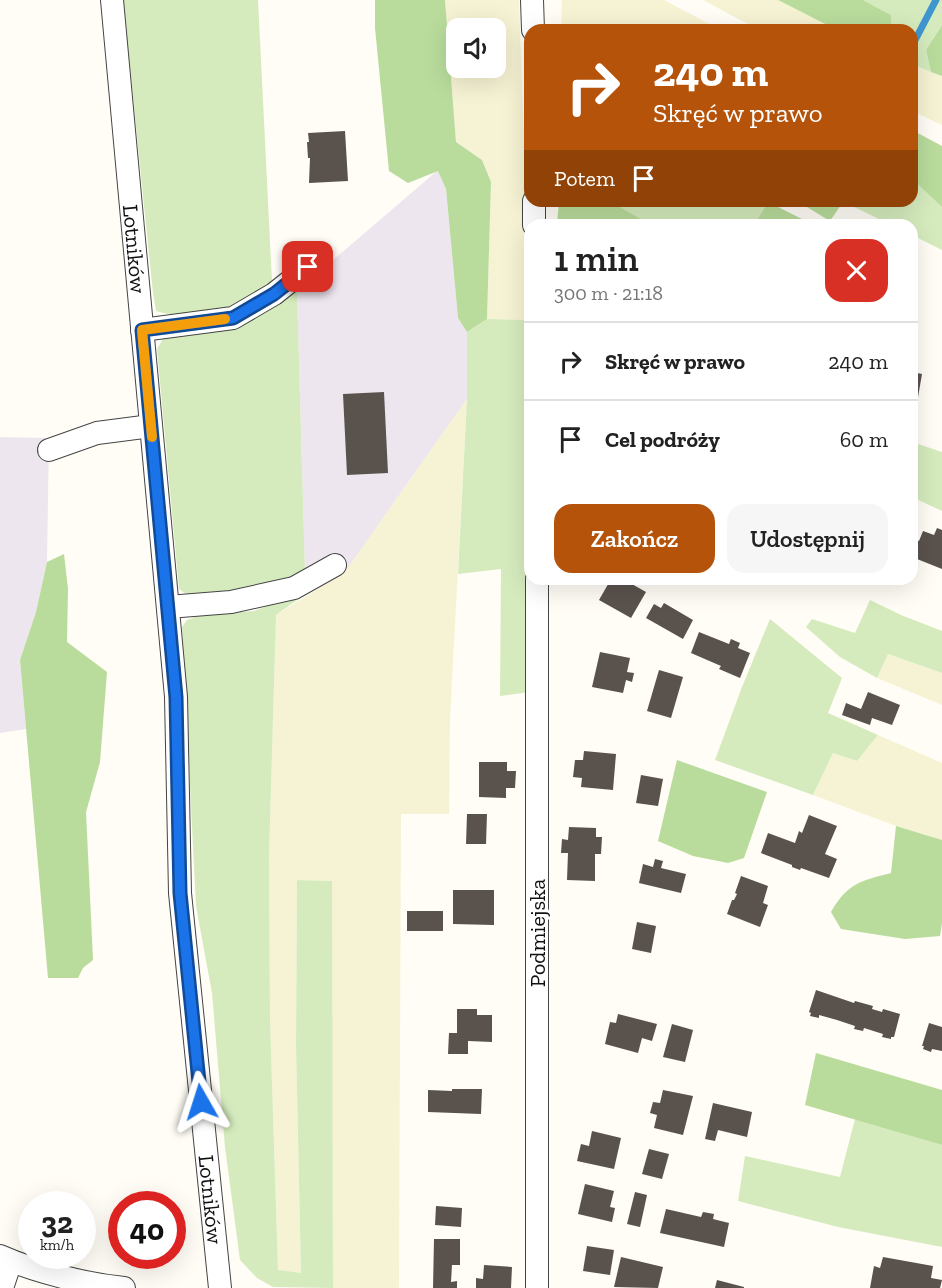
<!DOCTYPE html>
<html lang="pl">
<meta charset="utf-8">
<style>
:root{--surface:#fff;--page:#f6f6f6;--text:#222;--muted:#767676;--line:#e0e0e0;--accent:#b45309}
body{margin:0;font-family:"Zilla Slab",serif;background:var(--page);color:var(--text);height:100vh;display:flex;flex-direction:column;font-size:22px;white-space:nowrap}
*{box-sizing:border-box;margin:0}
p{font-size:20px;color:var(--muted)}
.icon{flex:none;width:33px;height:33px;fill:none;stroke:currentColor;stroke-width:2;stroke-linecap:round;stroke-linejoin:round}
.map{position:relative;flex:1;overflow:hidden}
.panel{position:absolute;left:524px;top:219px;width:394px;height:366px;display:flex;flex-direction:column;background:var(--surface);border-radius:18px;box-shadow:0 6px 24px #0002}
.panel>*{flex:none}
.banner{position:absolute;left:524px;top:24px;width:394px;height:183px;border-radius:18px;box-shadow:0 6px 24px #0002;background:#b45309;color:#fff;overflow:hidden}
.tools{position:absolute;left:446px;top:18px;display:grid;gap:12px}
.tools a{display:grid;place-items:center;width:60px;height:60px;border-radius:12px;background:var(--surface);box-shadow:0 6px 24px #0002;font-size:30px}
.speed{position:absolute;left:18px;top:1191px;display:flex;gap:12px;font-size:30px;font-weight:700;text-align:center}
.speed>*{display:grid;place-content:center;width:78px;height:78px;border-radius:50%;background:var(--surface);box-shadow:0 6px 24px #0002;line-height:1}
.speed small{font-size:15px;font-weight:400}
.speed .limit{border:9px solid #d22;background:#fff;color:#111}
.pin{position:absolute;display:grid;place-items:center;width:51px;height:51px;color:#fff;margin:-26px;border-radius:12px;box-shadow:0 3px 9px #0006}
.me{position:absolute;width:66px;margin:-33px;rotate:354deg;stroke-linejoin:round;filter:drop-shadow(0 0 4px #0008)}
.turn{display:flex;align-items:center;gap:21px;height:126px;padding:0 30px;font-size:27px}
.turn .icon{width:78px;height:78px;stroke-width:2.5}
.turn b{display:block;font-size:42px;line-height:51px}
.then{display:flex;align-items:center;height:57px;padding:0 30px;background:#0003;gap:12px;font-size:22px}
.round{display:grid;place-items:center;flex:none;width:63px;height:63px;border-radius:18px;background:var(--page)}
.summary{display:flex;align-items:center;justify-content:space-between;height:102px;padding:0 30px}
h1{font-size:36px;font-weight:600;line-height:45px}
.primary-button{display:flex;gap:12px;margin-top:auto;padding:12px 30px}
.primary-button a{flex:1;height:69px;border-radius:18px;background:var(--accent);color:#fff;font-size:24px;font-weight:600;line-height:69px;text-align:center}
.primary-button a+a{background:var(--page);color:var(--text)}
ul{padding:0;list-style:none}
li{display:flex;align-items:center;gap:18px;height:78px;padding:0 30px;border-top:2px solid var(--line)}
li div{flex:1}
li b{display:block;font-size:22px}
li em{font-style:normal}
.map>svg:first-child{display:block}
.industrial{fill:#eee6ef}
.farmland{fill:#f6f3d4;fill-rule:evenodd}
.green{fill:#d5ebbd}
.forest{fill:#b9dc9c}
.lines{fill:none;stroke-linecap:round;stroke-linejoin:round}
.stream{stroke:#3f96cf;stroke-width:7}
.building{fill:#5a524d}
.minor-casing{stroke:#444;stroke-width:24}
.minor{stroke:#fff;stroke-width:22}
.route-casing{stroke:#114b97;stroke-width:15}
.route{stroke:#1a73e8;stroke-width:10}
.slow{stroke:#f59e0b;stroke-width:10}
.labels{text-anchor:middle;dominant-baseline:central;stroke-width:6;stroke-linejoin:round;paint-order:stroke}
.street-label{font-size:22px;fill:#111;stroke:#fff}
</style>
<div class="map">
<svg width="942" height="1288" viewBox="0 0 942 1288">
<rect width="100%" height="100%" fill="#fffdf5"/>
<g class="industrial">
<polygon points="438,170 446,189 458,318 467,332 467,399 345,572 335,555 305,572 297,291"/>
<polygon points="0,437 49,438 47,562 36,612 20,660 26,729 0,733"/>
</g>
<g class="farmland">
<path d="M445,0H519L526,203L527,320L487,319L491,182L482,160L456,142ZM456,28H495V68H456Z"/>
<polygon points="562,0 664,0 721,30 561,30"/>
<polygon points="703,0 778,0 837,30 759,30"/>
<polygon points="912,64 942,76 942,125 912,111"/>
<polygon points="467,399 450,719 449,814 401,814 399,1288 333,1288 331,881 297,880 296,1047 301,1274 278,1271 270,1020 269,856 276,615 345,572"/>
<polygon points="888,654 942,673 942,705 877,678"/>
<polygon points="878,735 942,763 942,840 896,826 813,795 833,753 857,761"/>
</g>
<g class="green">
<path d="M123,0H258L272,282C262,289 251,297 240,303C215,316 182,319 156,311L153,293Z"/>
<polygon points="863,0 942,0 942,25 926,50 931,72 912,64 912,30 891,30 891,15"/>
<polygon points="912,179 942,207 942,250 912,235 912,225 891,225 844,202 912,201"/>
<polygon points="610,201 767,201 768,202 754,225 651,225"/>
<path d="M293,290L297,291L305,572C280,580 210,604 187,594C184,593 182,591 179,589L157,349L164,337Z"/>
<polygon points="487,319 527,320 530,692 500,696 501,569 458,574 467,399 467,332"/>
<polygon points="912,442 942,452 942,511 912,497"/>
<polygon points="297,595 300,598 276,615 269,856 270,1020 278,1270 301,1273 296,1047 297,880 332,881 333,1288 273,1287 257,1278 240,1260 225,1147 212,993 196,906 182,627 187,620 201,615 254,611"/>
<polygon points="870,600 901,615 942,631 942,673 888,654 877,678 840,657 806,627 812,619 855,633"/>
<polygon points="770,619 842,678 828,713 878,735 857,761 833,753 813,795 715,760 742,687"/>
<polygon points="855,1119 942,1145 942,1247 838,1227 738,1201 745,1156 840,1177"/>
</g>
<g class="forest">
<polygon points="375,0 445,0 456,142 482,160 491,182 487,319 467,332 458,318 446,189 438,171 408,183 389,171 375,28"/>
<polygon points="778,0 863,0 891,15 891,30 837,30"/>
<polygon points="942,25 942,76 931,72 926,50"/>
<polygon points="912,130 942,146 942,207 912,179"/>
<polygon points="559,201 610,201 651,225 557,225"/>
<polygon points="797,201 842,201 843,202 830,221"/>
<polygon points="768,202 814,225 754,225"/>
<polygon points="64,554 68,589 67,642 107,672 100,762 86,812 93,960 83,968 78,978 48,978 20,660 36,612 47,562"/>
<polygon points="677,760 767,792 744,858 728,863 693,856 658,841"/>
<path d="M896,826L942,840V923L940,936L905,939L841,929L831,912C848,883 860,881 891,873Z"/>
<polygon points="816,1053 942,1090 942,1145 805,1105"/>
</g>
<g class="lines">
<polyline class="stream" points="912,46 936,0"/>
</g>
<g class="building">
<polygon points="345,131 348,181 309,183 310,158 308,158 307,142 309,142 308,133"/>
<polygon points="912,372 922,374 917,403 912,402"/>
<polygon points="384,392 388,473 347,475 343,394"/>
<polygon points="937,528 942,530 942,569 912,557 912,538 919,541 923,531 934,535"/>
<polygon points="611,579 623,579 646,592 631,618 599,600"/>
<polygon points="664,603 693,620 683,639 646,618 654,604 661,608"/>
<polygon points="699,632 729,644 731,639 740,643 738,648 750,653 740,678 719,669 721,666 691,653"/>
<polygon points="600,652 630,658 627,672 634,673 632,682 626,680 623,693 592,687"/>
<polygon points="659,670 683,677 671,718 647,711"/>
<polygon points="868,692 900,705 892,725 872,718 870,725 842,715 846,703 861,709"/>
<polygon points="584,751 616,754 613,790 581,787 582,778 573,777 575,760 583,760"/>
<polygon points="479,762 507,762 507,771 516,771 515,788 506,788 506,798 479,797"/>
<polygon points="641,775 663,779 658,806 636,803"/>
<polygon points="467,814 487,814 486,844 466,844"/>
<polygon points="809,815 837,826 825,854 837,859 829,878 801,868 800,870 792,867 792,865 761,853 768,833 795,843 799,831 802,833"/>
<polygon points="569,827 596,828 596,837 602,837 601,854 595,854 595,881 567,880 568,853 561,853 562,839 568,840"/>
<polygon points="655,859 663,861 661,868 686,874 681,893 639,883 643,864 653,867"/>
<polygon points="741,876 768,886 763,903 768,905 760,927 727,914 732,900 734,900 737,894 735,893"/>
<polygon points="453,890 494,890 494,925 453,924"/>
<rect x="407" y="911" width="36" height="20"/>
<polygon points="637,922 656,926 651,953 632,949"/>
<polygon points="816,990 854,1003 855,1001 873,1006 872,1009 882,1012 883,1009 900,1014 894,1037 891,1037 891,1039 882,1037 883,1034 864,1028 863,1031 854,1029 855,1026 837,1020 819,1015 819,1018 810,1016 811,1013 809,1012"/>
<polygon points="457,1009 477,1009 477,1015 492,1015 492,1042 468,1041 468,1054 448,1054 449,1033 457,1033"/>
<polygon points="618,1014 657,1024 652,1041 642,1038 638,1053 605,1044 610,1022 616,1023"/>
<polygon points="929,1023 942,1027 942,1051 932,1049 931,1052 923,1049 924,1046 922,1046"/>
<polygon points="672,1024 693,1030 685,1062 663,1057"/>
<polygon points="452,1089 482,1089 481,1114 428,1112 428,1090 452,1091"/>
<polygon points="663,1090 693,1096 683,1135 654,1128 657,1115 650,1113 653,1102 660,1103"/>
<polygon points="713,1103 752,1112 747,1137 718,1130 715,1141 705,1139"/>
<polygon points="592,1131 621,1138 614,1169 577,1161 581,1144 589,1146"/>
<polygon points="649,1149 669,1154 662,1179 642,1174"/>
<polygon points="585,1184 614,1191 610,1207 615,1208 612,1222 578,1214"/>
<polygon points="635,1192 647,1195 640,1227 627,1224"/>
<polygon points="436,1206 462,1208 461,1227 435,1225"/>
<polygon points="666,1209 701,1217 703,1212 714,1214 713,1219 729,1223 724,1247 660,1233"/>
<polygon points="434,1239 460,1239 460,1265 452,1265 451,1282 457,1281 457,1288 433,1288"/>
<polygon points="587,1246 614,1250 610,1275 583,1271"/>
<polygon points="621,1257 663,1267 658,1288 614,1287"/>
<polygon points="883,1257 933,1266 931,1278 942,1280 940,1288 870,1288 874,1266 880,1268"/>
<polygon points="484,1265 512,1267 511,1288 476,1288 476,1278 483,1279"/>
<polygon points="717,1280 744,1287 744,1288 715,1288"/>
</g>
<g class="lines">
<g class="minor-casing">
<g id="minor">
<path id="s1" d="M112,0L176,697L180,893L220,1288"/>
<polyline points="532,0 533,30"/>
<polyline points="534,201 534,225"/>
<polyline points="142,330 233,318 274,294 308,267"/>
<polyline points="49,450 97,433 151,426"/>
<polyline points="537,579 537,1288"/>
<polyline points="168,607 231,602 294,588 335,565"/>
<path d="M0,1256C36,1272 85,1284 124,1288"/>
<polyline points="2,1288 11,1261"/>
</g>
</g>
<use href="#minor" class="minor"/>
</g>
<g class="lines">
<g class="route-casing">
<polyline id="route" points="201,1102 180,893 176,697 142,330 233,318 274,294 308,267"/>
</g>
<use href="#route" class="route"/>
<polyline class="slow" points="152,437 142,330 225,319"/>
</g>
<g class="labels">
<g class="street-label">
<text stroke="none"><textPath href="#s1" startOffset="250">Lotników</textPath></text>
<text transform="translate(537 933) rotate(-90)">Podmiejska</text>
<text stroke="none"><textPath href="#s1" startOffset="1204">Lotników</textPath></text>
</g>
</g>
</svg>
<div class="tools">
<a><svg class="icon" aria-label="sound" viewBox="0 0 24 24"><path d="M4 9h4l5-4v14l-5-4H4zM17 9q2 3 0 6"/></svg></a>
</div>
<div class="speed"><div>32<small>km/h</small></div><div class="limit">40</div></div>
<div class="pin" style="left:308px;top:267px;background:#d93025"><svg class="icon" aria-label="arrive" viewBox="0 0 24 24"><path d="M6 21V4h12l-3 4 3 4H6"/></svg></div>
<svg class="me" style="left:201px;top:1102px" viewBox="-20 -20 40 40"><path d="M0-17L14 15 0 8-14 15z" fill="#1a73e8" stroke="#fff" stroke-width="4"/></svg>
<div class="banner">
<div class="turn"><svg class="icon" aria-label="right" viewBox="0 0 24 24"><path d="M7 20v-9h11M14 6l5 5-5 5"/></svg><div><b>240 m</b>Skręć w prawo</div></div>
<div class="then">Potem<svg class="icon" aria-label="arrive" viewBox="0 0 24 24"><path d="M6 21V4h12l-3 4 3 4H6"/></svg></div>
</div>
<section class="panel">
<div class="summary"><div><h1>1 min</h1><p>300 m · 21:18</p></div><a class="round" style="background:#d93025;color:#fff"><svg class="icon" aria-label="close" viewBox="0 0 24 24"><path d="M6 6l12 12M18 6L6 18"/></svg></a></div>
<ul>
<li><svg class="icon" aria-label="right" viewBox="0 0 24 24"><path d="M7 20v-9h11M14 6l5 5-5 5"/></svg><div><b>Skręć w prawo</b></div><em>240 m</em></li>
<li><svg class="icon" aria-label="arrive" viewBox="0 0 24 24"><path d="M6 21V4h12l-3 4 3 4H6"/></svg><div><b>Cel podróży</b></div><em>60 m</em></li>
</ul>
<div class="primary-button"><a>Zakończ</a><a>Udostępnij</a></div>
</section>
</div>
